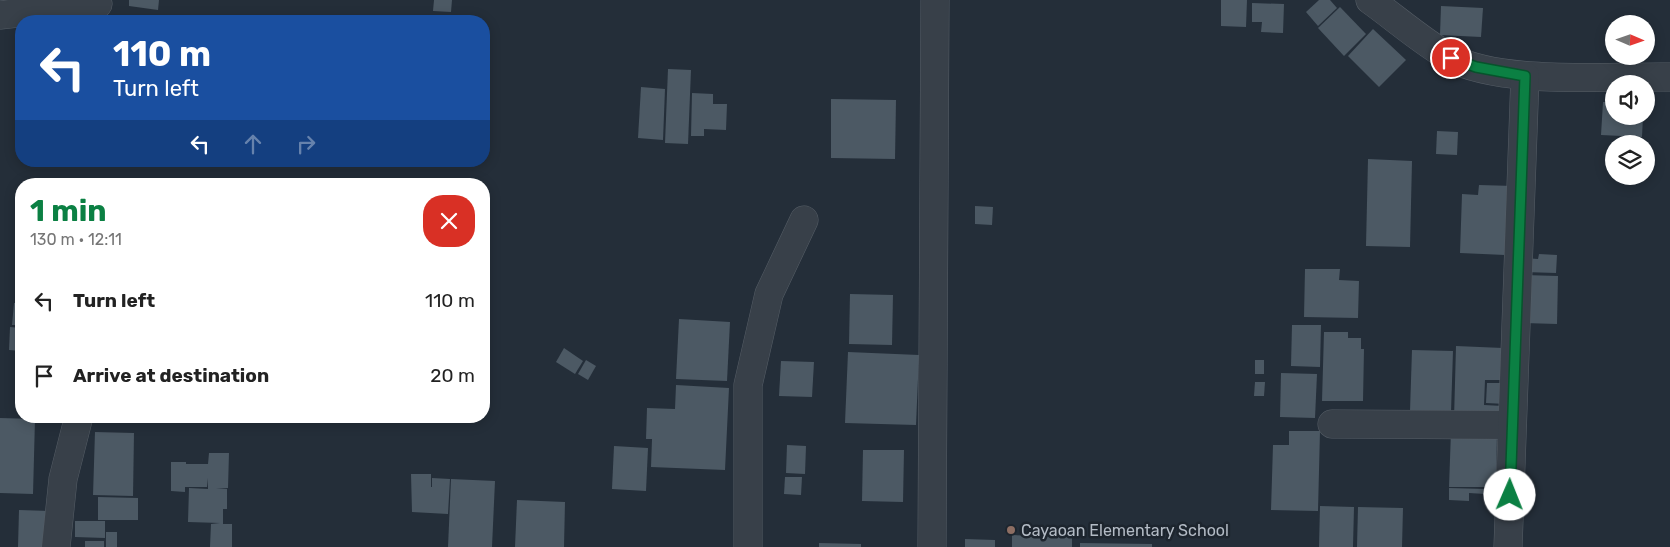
<!DOCTYPE html>
<meta charset="utf-8">
<style>
:root{--surface:#fff;--page:#f2f2f2;--text:#222;--muted:#767676;--accent:#0b8043}
body{margin:0;font-family:Rubik,sans-serif;background:var(--page);color:var(--text);height:100vh;display:flex;flex-direction:column;font-size:19px;white-space:nowrap}
*{box-sizing:border-box;margin:0}
p{font-size:16px;color:var(--muted)}
.icon{flex:none;width:28px;height:28px;fill:none;stroke:currentColor;stroke-width:2;stroke-linecap:round;stroke-linejoin:round}
.map{position:relative;flex:1;overflow:hidden}
.details{position:absolute;left:15px;top:178px;width:475px;height:245px;display:flex;flex-direction:column;background:var(--surface);border-radius:20px;box-shadow:0 2px 12px #0003}
.details>*{flex:none}
.top-card{position:absolute;left:15px;top:15px;width:475px;height:152px;border-radius:20px;box-shadow:0 2px 12px #0003;background:#1a4fa0;color:#fff;overflow:hidden}
.needle{width:32px;rotate:92deg}
.controls{position:absolute;left:1605px;top:15px;display:grid;gap:10px}
.controls a{display:grid;place-items:center;width:50px;height:50px;border-radius:50%;background:var(--surface);box-shadow:0 2px 12px #0003;font-size:25px}
.pin{position:absolute;display:grid;place-items:center;width:42px;height:42px;color:#fff;margin:-21px;border:2px solid #fff;border-radius:50%;box-shadow:0 1px 5px #0007}
.me{position:absolute;width:55px;margin:-28px;rotate:1deg;stroke-linejoin:round;filter:drop-shadow(0 0 4px #0008)}
.turn{display:flex;align-items:center;gap:18px;height:105px;padding:0 15px;font-size:22px}
.turn .icon{width:65px;height:65px;stroke-width:2.5}
.turn b{display:block;font-size:35px;line-height:42px}
.lanes{display:flex;align-items:center;height:48px;padding:0 15px;background:#0003;justify-content:center;gap:25px;direction:ltr}
.lanes .off{opacity:.35}
.round{display:grid;place-items:center;flex:none;width:52px;height:52px;border-radius:20px;background:var(--page)}
.overview{display:flex;align-items:center;justify-content:space-between;height:85px;padding:0 15px}
h1{font-size:30px;font-weight:700;line-height:38px;color:var(--accent)}
ul{padding:0;list-style:none}
li{display:flex;align-items:center;gap:15px;height:75px;padding:0 15px}
li div{flex:1}
li b{display:block;font-size:19px}
li em{font-style:normal}
.map>svg:first-child{display:block}
.building{fill:#4c5964}
.lines{fill:none;stroke-linecap:round;stroke-linejoin:round}
.minor-casing{stroke:#565e67;stroke-width:29}
.minor{stroke:#384049;stroke-width:28}
.route-casing{stroke:#07532c;stroke-width:12}
.route{stroke:#0b8043;stroke-width:9}
.education-dot{fill:#8d6e63;stroke:#1d252e;stroke-width:2}
.labels{text-anchor:middle;dominant-baseline:central;stroke-width:5;stroke-linejoin:round;paint-order:stroke}
.poi-label{font-size:16px;fill:#b3bbc5;stroke:#1d252e;text-anchor:start}
</style>
<div class="map">
<svg width="1670" height="547" viewBox="0 0 1670 547">
<rect width="100%" height="100%" fill="#242e39"/>
<g class="building">
<polygon points="129,0 159,0 158,10 129,6"/>
<polygon points="434,0 452,0 451,12 433,11"/>
<polygon points="1221,0 1247,0 1246,27 1221,26"/>
<polygon points="1319,0 1330,0 1337,8 1318,26 1306,12"/>
<polygon points="1252,3 1284,4 1283,33 1261,32 1262,22 1252,22"/>
<polygon points="1441,6 1483,8 1481,37 1440,35"/>
<polygon points="1340,7 1366,34 1344,56 1318,28"/>
<polygon points="1373,29 1406,60 1379,87 1348,56"/>
<polygon points="668,69 691,70 688,144 665,143"/>
<polygon points="641,87 665,89 663,140 638,138"/>
<polygon points="692,93 713,94 713,104 727,104 726,130 704,129 704,136 691,136"/>
<polygon points="831,99 896,100 895,159 831,158"/>
<polygon points="1603,102 1614,102 1614,116 1643,116 1642,137 1601,135"/>
<polygon points="1437,131 1458,132 1457,155 1436,154"/>
<polygon points="1368,159 1412,161 1410,247 1366,246"/>
<polygon points="1479,185 1514,186 1505,255 1460,253 1462,194 1478,195"/>
<polygon points="975,206 993,207 992,225 975,224"/>
<polygon points="1539,254 1557,255 1556,273 1523,272 1523,258 1538,259"/>
<polygon points="1305,269 1340,269 1339,280 1359,281 1358,318 1304,317"/>
<polygon points="1523,275 1558,276 1557,324 1522,323"/>
<polygon points="850,294 893,295 892,345 849,344"/>
<polygon points="14,303 21,303 21,325 12,325"/>
<polygon points="679,319 730,322 727,381 676,379"/>
<polygon points="1292,325 1321,325 1320,367 1291,366"/>
<polygon points="10,327 21,328 21,351 9,350"/>
<polygon points="1324,332 1348,332 1348,338 1361,338 1361,349 1364,349 1363,401 1322,401"/>
<polygon points="1456,346 1503,348 1502,380 1485,380 1484,405 1503,406 1503,420 1454,419"/>
<polygon points="564,348 583,361 575,374 556,362"/>
<polygon points="1412,350 1453,351 1451,412 1410,411"/>
<polygon points="848,352 919,355 916,425 845,423"/>
<polygon points="586,360 596,366 588,380 578,374"/>
<rect x="1255" y="360" width="9" height="14"/>
<polygon points="781,361 814,362 812,397 779,396"/>
<polygon points="1281,373 1317,374 1315,418 1280,417"/>
<polygon points="1255,382 1265,382 1264,396 1254,396"/>
<polygon points="1487,383 1506,383 1506,404 1486,403"/>
<polygon points="676,385 729,388 725,470 651,467 652,439 646,439 647,408 675,409"/>
<polygon points="0,418 35,419 33,494 0,493"/>
<polygon points="1289,431 1320,431 1318,511 1271,510 1273,445 1289,445"/>
<polygon points="1451,431 1497,431 1496,487 1449,487"/>
<polygon points="95,432 134,433 133,496 93,495"/>
<polygon points="787,445 806,446 805,474 786,473"/>
<polygon points="614,446 648,448 646,491 612,489"/>
<polygon points="863,450 904,450 903,502 862,501"/>
<polygon points="209,453 229,453 228,488 216,489 227,489 227,509 223,509 223,524 232,524 232,547 210,547 211,524 220,523 188,522 189,488 208,489 208,478 207,487 185,487 185,492 171,491 171,462 186,462 186,474 186,464 208,464"/>
<polygon points="411,474 431,474 431,487 423,487 432,487 432,478 450,479 448,514 412,512"/>
<polygon points="785,477 802,477 801,495 784,494"/>
<polygon points="451,479 495,481 492,547 448,547"/>
<polygon points="1449,488 1485,489 1485,494 1469,493 1469,501 1449,500"/>
<polygon points="98,497 138,498 138,520 98,520"/>
<polygon points="517,500 565,502 564,547 515,547"/>
<polygon points="1320,506 1354,507 1353,547 1319,547"/>
<polygon points="1358,507 1403,508 1402,547 1357,547"/>
<polygon points="19,510 50,511 48,547 18,547"/>
<polygon points="75,521 105,521 105,538 75,537"/>
<rect x="106" y="532" width="11" height="15"/>
<polygon points="1012,535 1072,537 1072,547 1012,547"/>
<polygon points="965,539 995,540 995,547 965,547"/>
<rect x="85" y="541" width="19" height="6"/>
<polygon points="819,543 861,544 861,547 819,547"/>
<polygon points="1080,543 1152,544 1152,547 1080,547"/>
</g>
<g class="lines">
<g class="minor-casing">
<g id="minor">
<path d="M1370,0C1394,17 1425,44 1451,58C1502,85 1611,76 1670,77"/>
<polyline points="0,15 98,4"/>
<polyline points="1332,424 1512,425"/>
<polyline points="56,547 63,479 79,416"/>
<polyline points="748,547 748,385 769,294 804,220"/>
<polyline points="932,547 935,0"/>
<polyline points="1508,547 1525,76"/>
</g>
</g>
<use href="#minor" class="minor"/>
</g>
<g class="lines">
<g class="route-casing">
<polyline id="route" points="1451,58 1476,67 1525,76 1510,495"/>
</g>
<use href="#route" class="route"/>
</g>
<circle class="education-dot" cx="1011" cy="530" r="5"/>
<g class="labels">
<g class="poi-label">
<text x="1021" y="530">Cayaoan Elementary School</text>
</g>
</g>
</svg>
<div class="controls">
<a><svg class="needle" viewBox="-14 -14 28 28"><path d="M0-13l5 13h-10z" fill="#e53935"/><path d="M0 13l5-13h-10z" fill="#767676"/></svg></a>
<a><svg class="icon" aria-label="sound" viewBox="0 0 24 24"><path d="M4 9h4l5-4v14l-5-4H4zM17 9q2 3 0 6"/></svg></a>
<a><svg class="icon" aria-label="layers" viewBox="0 0 24 24"><path d="M12 4l9 5-9 5-9-5zM3 14l9 5 9-5"/></svg></a>
</div>
<div class="pin" style="left:1451px;top:58px;background:#d93025"><svg class="icon" aria-label="arrive" viewBox="0 0 24 24"><path d="M6 21V4h12l-3 4 3 4H6"/></svg></div>
<svg class="me" style="left:1510px;top:495px" viewBox="-20 -20 40 40"><circle r="19" fill="#fff"/><path d="M0-13L10 11 0 6-10 11z" fill="#0b8043"/></svg>
<div class="top-card">
<div class="turn"><svg class="icon" aria-label="left" viewBox="0 0 24 24"><path d="M17 20v-9H6M10 6l-5 5 5 5"/></svg><div><b>110 m</b>Turn left</div></div>
<div class="lanes"><svg class="icon" aria-label="left" viewBox="0 0 24 24"><path d="M17 20v-9H6M10 6l-5 5 5 5"/></svg><svg class="icon off" aria-label="ahead" viewBox="0 0 24 24"><path d="M12 20V5M6 11l6-6 6 6"/></svg><svg class="icon off" aria-label="right" viewBox="0 0 24 24"><path d="M7 20v-9h11M14 6l5 5-5 5"/></svg></div>
</div>
<section class="details">
<div class="overview"><div><h1>1 min</h1><p>130 m · 12:11</p></div><a class="round" style="background:#d93025;color:#fff"><svg class="icon" aria-label="close" viewBox="0 0 24 24"><path d="M6 6l12 12M18 6L6 18"/></svg></a></div>
<ul>
<li><svg class="icon" aria-label="left" viewBox="0 0 24 24"><path d="M17 20v-9H6M10 6l-5 5 5 5"/></svg><div><b>Turn left</b></div><em>110 m</em></li>
<li><svg class="icon" aria-label="arrive" viewBox="0 0 24 24"><path d="M6 21V4h12l-3 4 3 4H6"/></svg><div><b>Arrive at destination</b></div><em>20 m</em></li>
</ul>
</section>
</div>
